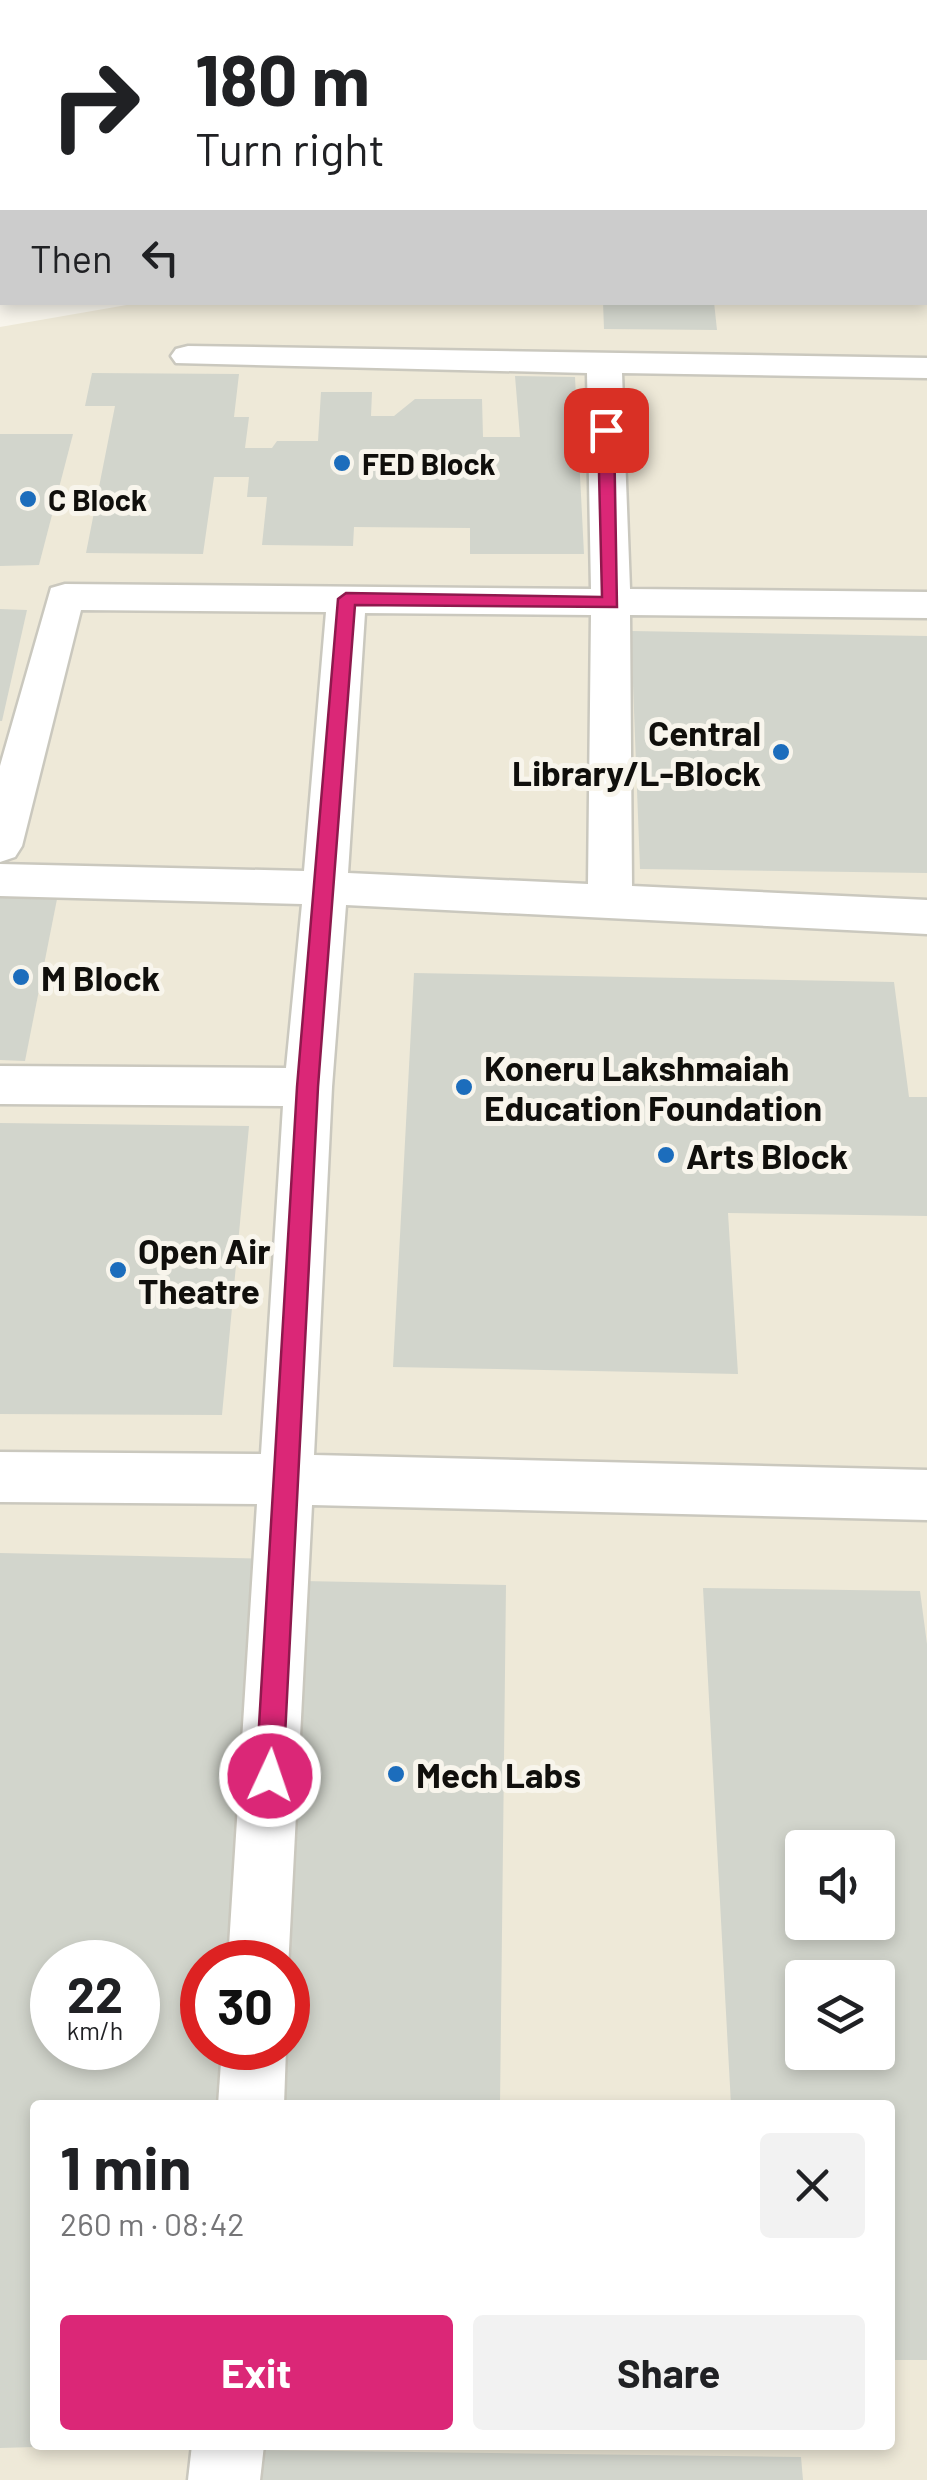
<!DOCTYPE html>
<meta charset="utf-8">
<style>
:root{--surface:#fff;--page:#f2f2f2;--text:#202124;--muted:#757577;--accent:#db2777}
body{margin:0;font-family:Barlow,sans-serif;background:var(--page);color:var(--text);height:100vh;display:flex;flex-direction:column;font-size:38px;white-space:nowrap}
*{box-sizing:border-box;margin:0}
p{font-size:32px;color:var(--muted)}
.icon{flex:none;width:55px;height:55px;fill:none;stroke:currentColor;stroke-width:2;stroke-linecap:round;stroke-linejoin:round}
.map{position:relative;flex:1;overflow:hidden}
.drawer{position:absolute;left:30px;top:2100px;width:865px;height:350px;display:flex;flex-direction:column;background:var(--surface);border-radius:10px;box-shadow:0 5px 15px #0003}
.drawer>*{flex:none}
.banner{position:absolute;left:0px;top:0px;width:928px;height:305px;box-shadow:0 5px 15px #0003;background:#fff;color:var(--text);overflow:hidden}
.controls{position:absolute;left:785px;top:1830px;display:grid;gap:20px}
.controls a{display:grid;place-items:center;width:110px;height:110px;border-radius:10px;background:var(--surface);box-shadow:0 5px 15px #0003;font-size:50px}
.speed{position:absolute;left:30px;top:1940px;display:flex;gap:20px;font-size:50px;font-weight:700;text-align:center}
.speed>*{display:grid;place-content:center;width:130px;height:130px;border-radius:50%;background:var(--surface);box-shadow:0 5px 15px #0003;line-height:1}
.speed small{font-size:25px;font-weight:400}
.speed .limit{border:15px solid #d22;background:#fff;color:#111}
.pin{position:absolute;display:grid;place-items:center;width:85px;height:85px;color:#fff;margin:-42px;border-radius:20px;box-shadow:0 5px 15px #0006}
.me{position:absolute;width:110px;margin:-55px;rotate:3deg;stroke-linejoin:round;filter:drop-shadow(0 0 8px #0008)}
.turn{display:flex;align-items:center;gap:35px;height:210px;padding:0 30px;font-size:45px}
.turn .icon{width:130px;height:130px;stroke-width:2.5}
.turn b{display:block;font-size:70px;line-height:85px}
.then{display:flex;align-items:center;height:95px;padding:0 30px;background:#0003;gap:20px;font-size:38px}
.round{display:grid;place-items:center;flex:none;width:105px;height:105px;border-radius:10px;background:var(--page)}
.summary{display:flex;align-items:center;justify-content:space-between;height:170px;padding:0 30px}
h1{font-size:60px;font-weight:700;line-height:75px}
.button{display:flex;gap:20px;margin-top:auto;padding:20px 30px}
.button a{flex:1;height:115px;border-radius:10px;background:var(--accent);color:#fff;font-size:40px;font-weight:700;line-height:115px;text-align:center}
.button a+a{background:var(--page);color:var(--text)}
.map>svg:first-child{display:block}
.built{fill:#eee9d8;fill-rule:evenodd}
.water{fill:#50b87f}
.building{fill:#d2d5cc;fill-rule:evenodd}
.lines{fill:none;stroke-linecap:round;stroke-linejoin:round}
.street-casing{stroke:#cac8be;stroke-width:5}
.secondary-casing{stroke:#cac8be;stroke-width:5}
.street{fill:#fff;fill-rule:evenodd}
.secondary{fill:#ecd6c3;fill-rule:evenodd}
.route{fill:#db2777;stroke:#8e194d;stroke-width:2.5}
.poi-dot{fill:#1c6dbc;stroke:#f8f5ec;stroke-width:4}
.labels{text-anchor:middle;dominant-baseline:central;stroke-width:10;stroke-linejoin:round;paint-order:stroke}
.far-poi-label{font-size:30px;font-weight:bold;fill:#100f0c;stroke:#f8f5ec;text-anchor:start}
.poi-label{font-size:35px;font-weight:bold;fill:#100f0c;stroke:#f8f5ec;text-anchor:start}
</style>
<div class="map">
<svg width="927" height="2480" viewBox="0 0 927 2480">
<rect width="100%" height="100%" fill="#f8f5ec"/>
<path class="built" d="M927,169V2480H0V327L144,302H925ZM802,1848H878V1922H802ZM52,1962H138V2048H52ZM202,1962H288V2048H202ZM802,1978H878V2052H802ZM35,2105H890V2445H35Z"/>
<polygon class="water" points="105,0 927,0 927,60 925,2 89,2"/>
<g class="building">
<polygon points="603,302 714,302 717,330 604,329"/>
<polygon points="92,373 239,374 234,417 249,417 245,448 272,448 277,441 318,441 321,392 372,392 371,416 394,416 415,399 482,399 483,437 520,437 515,376 575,377 584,554 470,554 470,528 354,527 353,546 262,545 267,497 247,497 249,477 214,477 203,554 86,553 115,406 85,406"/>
<polygon points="0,434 73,434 39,565 0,566"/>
<polygon points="0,609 27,610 2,721 0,721"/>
<polygon points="631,631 927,636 927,873 640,869"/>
<polygon points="0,892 58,894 25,1061 0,1060"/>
<polygon points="414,973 894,982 909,1097 927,1097 927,1216 728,1213 738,1374 393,1367"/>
<polygon points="0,1123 249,1126 222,1415 0,1414"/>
<path d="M0,1553L281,1559L248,1962H202V2048H241L236,2105H35V2447L0,2448ZM52,1962H138V2048H52Z"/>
<polygon points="303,1581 506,1585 500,2105 263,2105 267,2048 288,2048 288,1962 274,1962"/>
<path d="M703,1588L920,1591L927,1644V2360H890V2105H731ZM802,1848H878V1922H802ZM802,1978H878V2052H802Z"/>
<polygon points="261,2450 801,2457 803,2480 259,2480"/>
</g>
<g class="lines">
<g class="street-casing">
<g id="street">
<path d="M188,346L927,358V378L622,373L630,589L927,592V618L630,615L632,886L927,900V934L346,905L332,1087L314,1455L927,1470V1520L312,1505L288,1969V1962H228L257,1504L0,1502V1452L261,1454L283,1106L0,1104V1066L286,1068L302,904L0,896V864L304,871L326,612L81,610L22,846L15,857L0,862V766L51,588L65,584L591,589L587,373L176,363L171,356L176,349ZM365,613L591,615L588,884L348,873Z"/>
<polygon points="222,2048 286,2048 284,2105 218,2105"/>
<polygon points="192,2445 264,2445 260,2480 188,2480"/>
</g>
</g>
<g class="secondary-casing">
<g id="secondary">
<rect x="925" y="113" width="2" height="20"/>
<rect x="0" y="272" width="2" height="22"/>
</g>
</g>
<use href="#street" class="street"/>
<use href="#secondary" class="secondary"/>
</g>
<polygon class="route" points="606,425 614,430 617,607 355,605 318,1087 283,1776 279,1786 270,1790 260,1786 256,1776 297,1087 338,599 346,593 602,597 598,430"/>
<g class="poi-dot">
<circle cx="342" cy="463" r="10"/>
<circle cx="28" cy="499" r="10"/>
<circle cx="781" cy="752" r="10"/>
<circle cx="21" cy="977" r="10"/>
<circle cx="464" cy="1087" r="10"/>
<circle cx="666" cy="1155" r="10"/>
<circle cx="118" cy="1270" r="10"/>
<circle cx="396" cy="1774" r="10"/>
</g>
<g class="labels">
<g class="far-poi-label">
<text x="362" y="463">FED Block</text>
<text x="48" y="499">C Block</text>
</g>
<g class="poi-label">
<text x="761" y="732" text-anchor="end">Central<tspan x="761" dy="40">Library/L-Block</tspan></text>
<text x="41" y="977">M Block</text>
<text x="484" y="1067">Koneru Lakshmaiah<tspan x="484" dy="40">Education Foundation</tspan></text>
<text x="686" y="1155">Arts Block</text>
<text x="138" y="1250">Open Air<tspan x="138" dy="40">Theatre</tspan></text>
<text x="416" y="1774">Mech Labs</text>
</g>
</g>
</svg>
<div class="controls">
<a><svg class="icon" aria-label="sound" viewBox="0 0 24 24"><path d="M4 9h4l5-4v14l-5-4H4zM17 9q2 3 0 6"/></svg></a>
<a><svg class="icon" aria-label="layers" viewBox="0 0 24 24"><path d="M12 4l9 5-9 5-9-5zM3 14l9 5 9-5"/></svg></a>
</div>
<div class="speed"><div>22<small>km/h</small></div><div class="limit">30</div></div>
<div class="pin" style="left:606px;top:430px;background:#d93025"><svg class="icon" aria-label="arrive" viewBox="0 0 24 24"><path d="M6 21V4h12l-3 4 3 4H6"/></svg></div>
<svg class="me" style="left:270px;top:1776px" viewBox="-20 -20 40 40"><circle r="17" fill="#db2777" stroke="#fff" stroke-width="3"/><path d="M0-11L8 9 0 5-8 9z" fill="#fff"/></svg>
<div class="banner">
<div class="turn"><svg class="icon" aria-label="right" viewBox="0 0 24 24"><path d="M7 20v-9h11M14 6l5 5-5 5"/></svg><div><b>180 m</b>Turn right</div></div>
<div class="then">Then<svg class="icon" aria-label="left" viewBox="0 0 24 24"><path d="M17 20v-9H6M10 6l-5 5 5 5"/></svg></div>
</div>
<section class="drawer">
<div class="summary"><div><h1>1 min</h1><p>260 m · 08:42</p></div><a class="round"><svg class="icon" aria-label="close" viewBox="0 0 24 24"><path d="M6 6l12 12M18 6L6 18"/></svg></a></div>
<div class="button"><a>Exit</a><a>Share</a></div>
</section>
</div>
